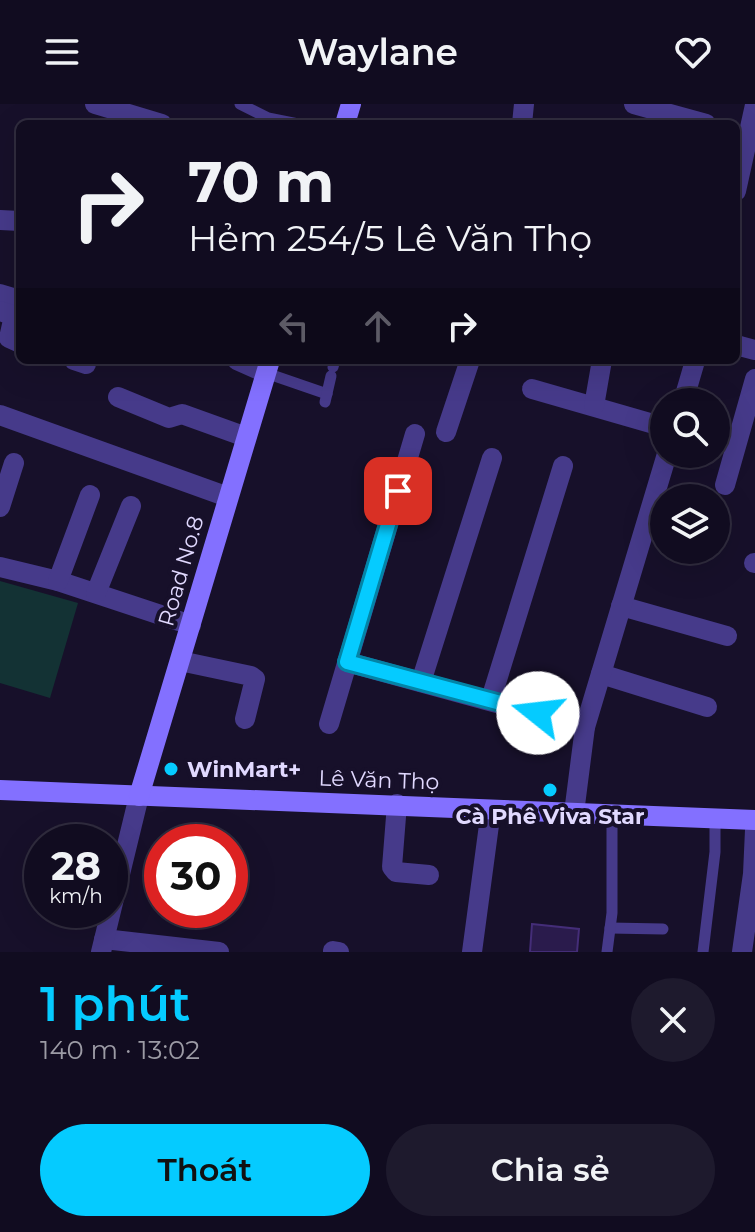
<!DOCTYPE html>
<html lang="vi">
<meta charset="utf-8">
<style>
:root{--surface:#110c20;--page:#1e1a2d;--text:#f1f3f6;--muted:#9c9ba5;--line:#302c3e;--accent:#05cbff}
body{margin:0;font-family:Montserrat,sans-serif;background:var(--page);color:var(--text);height:100vh;display:flex;flex-direction:column;font-size:30px;white-space:nowrap}
*{box-sizing:border-box;margin:0}
p{font-size:26px;color:var(--muted)}
.icon{flex:none;width:44px;height:44px;fill:none;stroke:currentColor;stroke-width:2;stroke-linecap:round;stroke-linejoin:round}
.map{position:relative;height:848px;overflow:hidden}
.details{display:flex;flex-direction:column;background:var(--surface);flex:1}
.details>*{flex:none}
.hud{position:absolute;left:16px;top:16px;width:724px;height:244px;border-radius:12px;box-shadow:0 8px 32px #0002,0 0 0 2px var(--line);background:#110c20;color:var(--text);overflow:hidden}
.controls{position:absolute;left:650px;top:284px;display:grid;gap:16px}
.controls a{display:grid;place-items:center;width:80px;height:80px;border-radius:50%;background:var(--surface);box-shadow:0 8px 32px #0002,0 0 0 2px var(--line);font-size:40px}
.speed{position:absolute;left:24px;top:720px;display:flex;gap:16px;font-size:40px;font-weight:700;text-align:center}
.speed>*{display:grid;place-content:center;width:104px;height:104px;border-radius:50%;background:var(--surface);box-shadow:0 8px 32px #0002,0 0 0 2px var(--line);line-height:1}
.speed small{font-size:20px;font-weight:400}
.speed .limit{border:12px solid #d22;background:#fff;color:#111}
.pin{position:absolute;display:grid;place-items:center;width:68px;height:68px;color:#fff;margin:-34px;border-radius:16px;box-shadow:0 4px 12px #0006}
.me{position:absolute;width:88px;margin:-44px;rotate:286deg;stroke-linejoin:round;filter:drop-shadow(0 0 6px #0008)}
.turn{display:flex;align-items:center;gap:28px;height:168px;padding:0 40px;font-size:36px}
.turn .icon{width:104px;height:104px;stroke-width:2.5}
.turn b{display:block;font-size:56px;line-height:68px}
.lanes{display:flex;align-items:center;height:76px;padding:0 40px;background:#0003;justify-content:center;gap:40px;direction:ltr}
.lanes .off{opacity:.35}
.round{display:grid;place-items:center;flex:none;width:84px;height:84px;border-radius:42px;background:var(--page)}
.headline{display:flex;align-items:center;justify-content:space-between;height:136px;padding:0 40px}
h1{font-size:48px;font-weight:600;line-height:60px;color:var(--accent)}
.cta{display:flex;gap:16px;margin-top:auto;padding:16px 40px}
.cta a{flex:1;height:92px;border-radius:48px;background:var(--accent);color:#111;font-size:32px;font-weight:600;line-height:92px;text-align:center}
.cta a+a{background:var(--page);color:var(--text)}
header{display:flex;justify-content:space-between;align-items:center;height:104px;padding:0 40px;background:var(--surface);font-size:36px;font-weight:600}
.map>svg:first-child{display:block}
.green{fill:#133234}
.building{fill:#2a1b4c;stroke:#442d78;stroke-width:2}
.lines{fill:none;stroke-linecap:round;stroke-linejoin:round}
.lane{stroke:#463a8a;stroke-width:11}
.street{stroke:#463a8a;stroke-width:20}
.secondary{stroke:#8370ff;stroke-width:20}
.route-casing{stroke:#0384a6;stroke-width:20}
.route{stroke:#05cbff;stroke-width:14}
.poi-dot{fill:#05cbff;stroke:#17102a;stroke-width:3}
.labels{text-anchor:middle;dominant-baseline:central;stroke-width:8;stroke-linejoin:round;paint-order:stroke}
.street-label{font-size:22px;fill:#e1d9ff;stroke:#17102a}
.poi-label{font-size:22px;font-weight:bold;fill:#e1d9ff;stroke:#17102a;text-anchor:start}
</style>
<header><svg class="icon" aria-label="menu" viewBox="0 0 24 24"><path d="M4 6h16M4 12h16M4 18h16"/></svg>Waylane<svg class="icon" aria-label="heart" viewBox="0 0 24 24"><path d="M12 20l-8-8c-3-5 5-10 8-4 3-6 11-1 8 4z"/></svg></header>
<div class="map">
<svg width="755" height="848" viewBox="0 0 755 848">
<rect width="100%" height="100%" fill="#17102a"/>
<polygon class="green" points="0,477 78,499 50,594 0,579"/>
<polygon class="building" points="532,820 579,825 577,848 530,848"/>
<g class="lines">
<g class="lane">
<polyline points="240,0 268,14 298,20"/>
<polyline points="333,263 335,256"/>
<polyline points="266,269 327,290"/>
<polyline points="325,298 331,272"/>
<polyline points="610,824 663,825"/>
<polyline points="607,848 612,809 612,711"/>
<polyline points="703,848 715,748 715,715"/>
</g>
<g class="street">
<polyline points="95,0 162,20"/>
<polyline points="634,0 706,20"/>
<polyline points="522,20 524,0"/>
<polyline points="736,87 755,1"/>
<polyline points="0,116 20,117"/>
<polyline points="0,190 20,196"/>
<polyline points="0,207 14,212 9,234 20,239"/>
<polyline points="736,241 755,246"/>
<polyline points="74,256 86,260"/>
<polyline points="237,256 266,269"/>
<polyline points="532,285 664,323"/>
<polyline points="118,293 169,314 182,310 246,333"/>
<polyline points="683,298 695,257"/>
<polyline points="594,302 602,256"/>
<polyline points="0,311 228,393"/>
<polyline points="446,328 470,256"/>
<polyline points="725,381 755,275"/>
<polyline points="0,403 14,359"/>
<polyline points="754,459 755,459"/>
<polyline points="0,463 58,477 191,521"/>
<polyline points="58,477 90,391"/>
<polyline points="96,489 131,402"/>
<polyline points="621,502 727,532"/>
<polyline points="180,557 251,572 255,575 245,615"/>
<polyline points="347,558 585,623"/>
<polyline points="601,570 707,603"/>
<polyline points="421,578 492,354"/>
<polyline points="491,595 563,362"/>
<polyline points="329,620 415,330"/>
<polyline points="397,700 392,763 396,768 429,771"/>
<polyline points="574,709 585,623 667,350"/>
<polyline points="104,835 219,848"/>
<polyline points="333,847 339,848"/>
<polyline points="101,848 139,692"/>
<polyline points="472,848 491,706"/>
<polyline points="742,848 753,770 755,726"/>
</g>
<g class="secondary">
<polyline points="345,20 351,0"/>
<polyline points="0,686 755,716"/>
<polyline points="139,692 270,256"/>
</g>
</g>
<g class="lines">
<g class="route-casing">
<polyline id="route" points="398,387 347,558 538,609"/>
</g>
<use href="#route" class="route"/>
</g>
<g class="poi-dot">
<circle cx="171" cy="665" r="8"/>
<circle cx="550" cy="686" r="8"/>
</g>
<g class="labels">
<g class="street-label">
<text transform="translate(181 467) rotate(-74)">Road No.8</text>
<text transform="translate(379 676) rotate(2)">Lê Văn Thọ</text>
</g>
<g class="poi-label">
<text x="187" y="665">WinMart+</text>
<text x="550" y="712" text-anchor="middle">Cà Phê Viva Star</text>
</g>
</g>
</svg>
<div class="controls">
<a><svg class="icon" aria-label="search" viewBox="0 0 24 24"><circle cx="10" cy="10" r="6"/><path d="M15 15l6 6"/></svg></a>
<a><svg class="icon" aria-label="layers" viewBox="0 0 24 24"><path d="M12 4l9 5-9 5-9-5zM3 14l9 5 9-5"/></svg></a>
</div>
<div class="speed"><div>28<small>km/h</small></div><div class="limit">30</div></div>
<div class="pin" style="left:398px;top:387px;background:#d93025"><svg class="icon" aria-label="arrive" viewBox="0 0 24 24"><path d="M6 21V4h12l-3 4 3 4H6"/></svg></div>
<svg class="me" style="left:538px;top:609px" viewBox="-20 -20 40 40"><circle r="19" fill="#fff"/><path d="M0-13L10 11 0 6-10 11z" fill="#05cbff"/></svg>
<div class="hud">
<div class="turn"><svg class="icon" aria-label="right" viewBox="0 0 24 24"><path d="M7 20v-9h11M14 6l5 5-5 5"/></svg><div><b>70 m</b>Hẻm 254/5 Lê Văn Thọ</div></div>
<div class="lanes"><svg class="icon off" aria-label="left" viewBox="0 0 24 24"><path d="M17 20v-9H6M10 6l-5 5 5 5"/></svg><svg class="icon off" aria-label="ahead" viewBox="0 0 24 24"><path d="M12 20V5M6 11l6-6 6 6"/></svg><svg class="icon" aria-label="right" viewBox="0 0 24 24"><path d="M7 20v-9h11M14 6l5 5-5 5"/></svg></div>
</div>
</div>
<section class="details">
<div class="headline"><div><h1>1 phút</h1><p>140 m · 13:02</p></div><a class="round"><svg class="icon" aria-label="close" viewBox="0 0 24 24"><path d="M6 6l12 12M18 6L6 18"/></svg></a></div>
<div class="cta"><a>Thoát</a><a>Chia sẻ</a></div>
</section>
